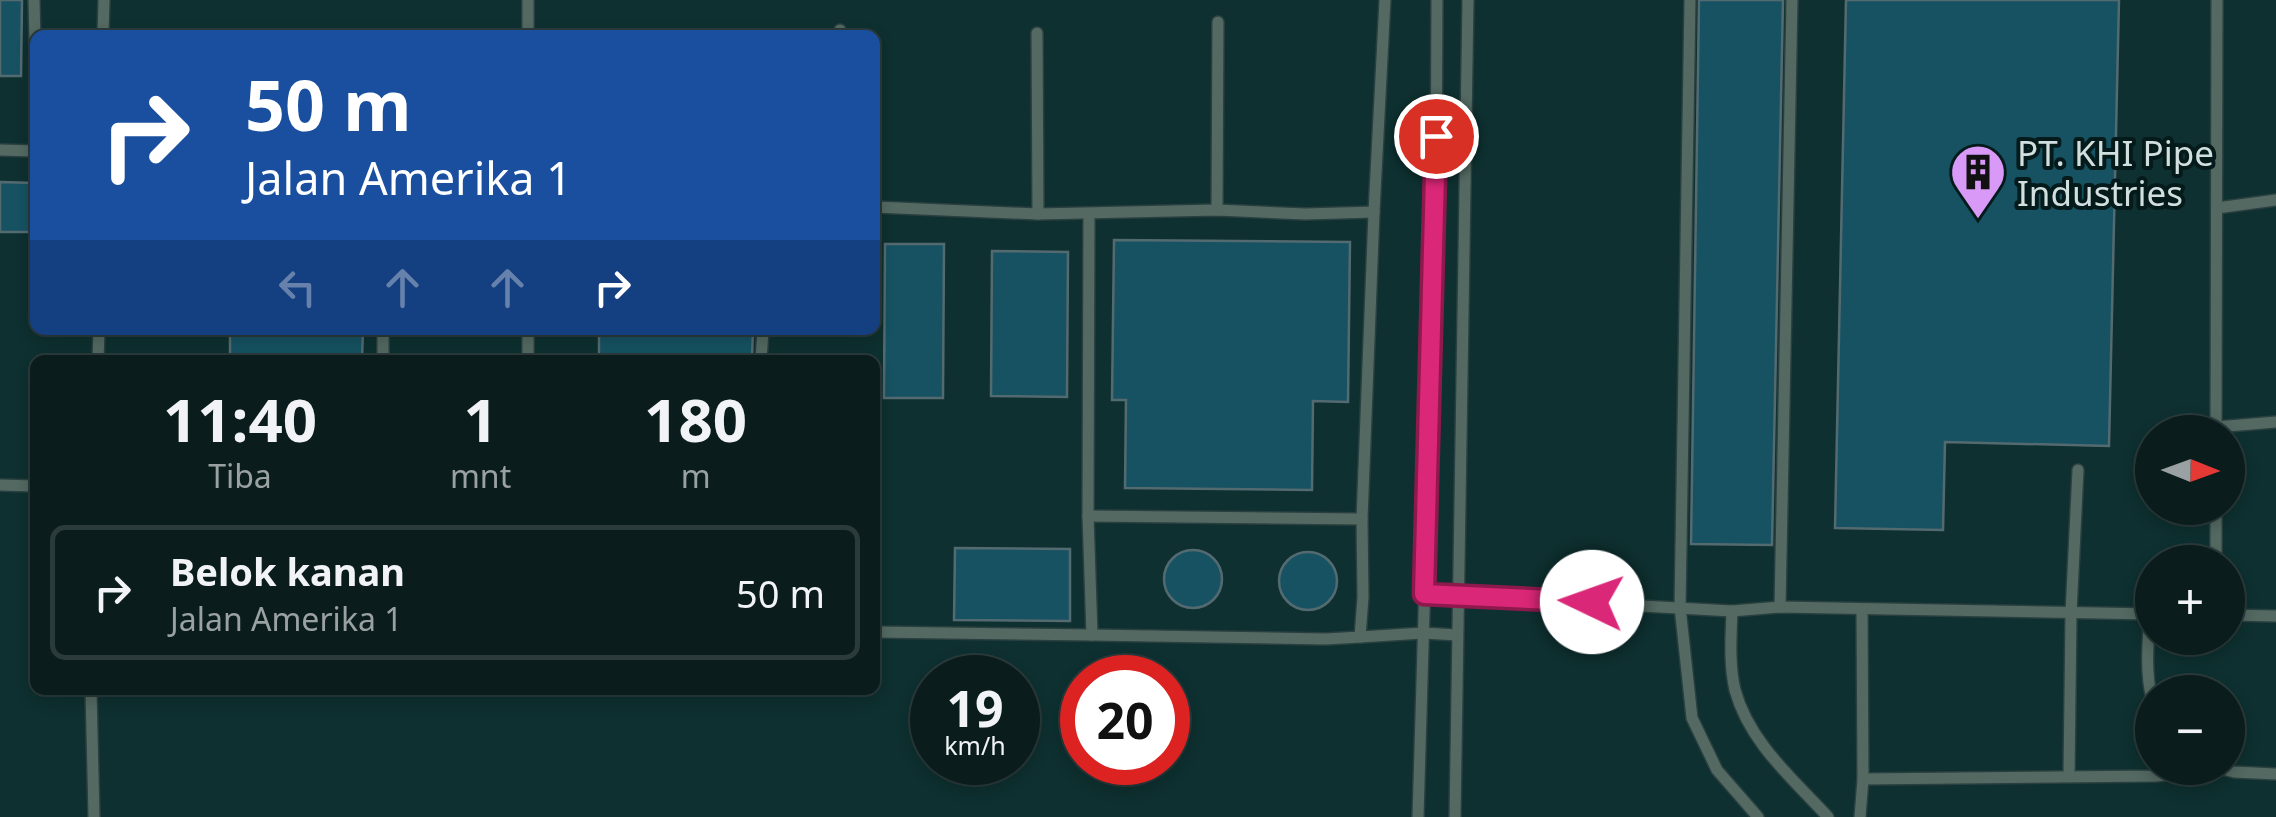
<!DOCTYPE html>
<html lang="id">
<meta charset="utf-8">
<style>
:root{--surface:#0b1c1c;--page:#192929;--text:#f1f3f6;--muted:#9aa1a3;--line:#2b3a3b}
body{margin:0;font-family:"Noto Sans",sans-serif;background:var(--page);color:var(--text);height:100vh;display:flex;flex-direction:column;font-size:38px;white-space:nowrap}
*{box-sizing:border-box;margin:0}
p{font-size:32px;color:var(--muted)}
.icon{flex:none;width:55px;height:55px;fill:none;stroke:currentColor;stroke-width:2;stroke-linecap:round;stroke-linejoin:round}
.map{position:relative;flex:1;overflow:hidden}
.details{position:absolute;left:30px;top:355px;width:850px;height:340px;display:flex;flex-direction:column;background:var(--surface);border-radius:15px;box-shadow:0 5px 15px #0003,0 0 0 2px var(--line)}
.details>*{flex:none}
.top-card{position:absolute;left:30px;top:30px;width:850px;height:305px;border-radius:15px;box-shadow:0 5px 15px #0003,0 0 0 2px var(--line);background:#1a4fa0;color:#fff;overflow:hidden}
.needle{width:65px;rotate:91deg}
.fabs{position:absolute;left:2135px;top:415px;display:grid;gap:20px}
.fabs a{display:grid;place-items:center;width:110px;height:110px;border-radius:50%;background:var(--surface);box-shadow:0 5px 15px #0003,0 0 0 2px var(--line);font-size:50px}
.speed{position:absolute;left:910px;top:655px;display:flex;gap:20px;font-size:50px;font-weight:700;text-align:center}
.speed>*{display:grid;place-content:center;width:130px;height:130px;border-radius:50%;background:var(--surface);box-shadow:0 5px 15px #0003,0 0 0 2px var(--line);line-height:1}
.speed small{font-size:25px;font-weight:400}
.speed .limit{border:15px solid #d22;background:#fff;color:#111}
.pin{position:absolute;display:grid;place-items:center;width:85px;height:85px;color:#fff;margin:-42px;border:5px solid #fff;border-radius:50%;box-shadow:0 2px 10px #0007}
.me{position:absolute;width:110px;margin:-55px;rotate:273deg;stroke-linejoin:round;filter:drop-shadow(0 0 8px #0008)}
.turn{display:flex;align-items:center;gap:35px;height:210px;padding:0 50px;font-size:45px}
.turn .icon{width:130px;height:130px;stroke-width:2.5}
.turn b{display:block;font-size:70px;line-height:85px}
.lanes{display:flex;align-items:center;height:95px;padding:0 50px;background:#0003;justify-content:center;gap:50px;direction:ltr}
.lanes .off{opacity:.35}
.eta{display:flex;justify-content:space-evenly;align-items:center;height:170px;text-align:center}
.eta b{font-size:60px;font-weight:700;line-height:70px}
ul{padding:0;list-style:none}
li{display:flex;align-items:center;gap:30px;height:135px;margin:0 20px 15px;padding:0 30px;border:5px solid var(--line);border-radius:15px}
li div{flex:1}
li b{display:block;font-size:38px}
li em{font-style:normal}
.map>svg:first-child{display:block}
.built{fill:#0e3030;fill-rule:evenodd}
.building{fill:#165262;stroke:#546a71;stroke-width:2.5}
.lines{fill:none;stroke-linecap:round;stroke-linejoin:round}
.service-casing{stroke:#2a3f3f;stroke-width:14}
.service{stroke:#536961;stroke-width:11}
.route-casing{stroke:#8e194d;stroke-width:25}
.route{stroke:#db2777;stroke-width:18}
.labels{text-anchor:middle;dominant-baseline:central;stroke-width:8;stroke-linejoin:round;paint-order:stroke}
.poi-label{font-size:35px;fill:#d2dfdf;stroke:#051b1b;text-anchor:start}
</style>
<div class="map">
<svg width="2276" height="817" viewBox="0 0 2276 817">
<rect width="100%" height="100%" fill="#0f2525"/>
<path class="built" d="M0,0H2276V817H0ZM35,35H875V330H35ZM35,360H875V690H35ZM2152,432H2228V508H2152ZM2152,562H2228V638H2152ZM932,678H1018V762H932ZM1082,678H1168V762H1082ZM2152,692H2228V768H2152Z"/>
<g class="building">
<polygon points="0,0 22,0 21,76 0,76"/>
<polygon points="1699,0 1783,0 1772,545 1691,544"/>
<polygon points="1846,0 2119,0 2109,446 1945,442 1943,530 1835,528"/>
<polygon points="0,182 35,183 35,232 0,232"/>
<polygon points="1114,240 1350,242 1348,402 1313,401 1312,490 1125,488 1126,400 1112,400"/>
<polygon points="885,244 944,244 943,398 884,398"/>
<polygon points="992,251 1068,252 1067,397 991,396"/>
<polygon points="230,330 363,330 362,360 230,360"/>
<polygon points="599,330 753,330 752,357 599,356"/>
<polygon points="955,548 1070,549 1070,621 954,620"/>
<circle cx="1193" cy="579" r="29"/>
<circle cx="1308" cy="581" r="29"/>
</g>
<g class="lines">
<g class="service-casing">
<g id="service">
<polyline points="34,0 35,41"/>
<polyline points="528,0 528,35"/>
<polyline points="1690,0 1680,607 1692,718 1717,770 1758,817"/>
<polyline points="1037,33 1038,214"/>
<polyline points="103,35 104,0"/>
<polyline points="840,35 840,30"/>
<polyline points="0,150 35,151"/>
<polyline points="875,207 1038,214 1217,210 1305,214 1374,212 1385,0"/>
<polyline points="2217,208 2276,200"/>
<polyline points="1217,210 1218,22"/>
<polyline points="383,330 383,360"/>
<polyline points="98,360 99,330"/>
<polyline points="528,360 528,330"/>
<polyline points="761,360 763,330"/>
<polyline points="2216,427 2276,422"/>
<polyline points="2216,432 2217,0"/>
<polyline points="0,485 35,486"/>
<polyline points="1088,516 1362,519 1363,597 1360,637 1326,639 1092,635"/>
<polyline points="1362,519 1374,212"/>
<polyline points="2216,562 2216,508"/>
<polyline points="1424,594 1732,611 1780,607 2152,614"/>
<polyline points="1780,607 1792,0"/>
<path d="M1732,611C1731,636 1729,665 1735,690C1749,742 1793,779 1828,817"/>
<path d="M2150,614C2148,642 2145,672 2152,699"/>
<polyline points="2228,615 2276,616"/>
<polyline points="875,632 1092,635 1088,516 1089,214"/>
<polyline points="1360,637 1423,633 1457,635"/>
<polyline points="91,690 94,817"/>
<polyline points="2219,768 2234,772 2276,774"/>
<polyline points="2069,776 2071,613 2078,470"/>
<polyline points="1863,779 2156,776 2174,774 2185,768"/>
<polyline points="1418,817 1436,205 1437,0"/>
<polyline points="1455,817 1468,0"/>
<polyline points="1860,817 1863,779 1862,610"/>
</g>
</g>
<use href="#service" class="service"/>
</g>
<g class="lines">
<g class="route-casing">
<polyline id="route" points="1436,136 1424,594 1592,602"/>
</g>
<use href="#route" class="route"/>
</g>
<defs>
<g id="building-pin" transform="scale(2.875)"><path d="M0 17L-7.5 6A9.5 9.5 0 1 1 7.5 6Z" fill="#d99af7" stroke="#051b1b"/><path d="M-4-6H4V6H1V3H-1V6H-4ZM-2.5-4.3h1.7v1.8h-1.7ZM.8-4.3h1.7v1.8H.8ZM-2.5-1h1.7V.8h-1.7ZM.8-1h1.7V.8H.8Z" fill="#111"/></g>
</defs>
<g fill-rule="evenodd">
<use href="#building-pin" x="1978" y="172"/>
</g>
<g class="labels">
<g class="poi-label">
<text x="2017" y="152">PT. KHI Pipe<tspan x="2017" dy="40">Industries</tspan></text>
</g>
</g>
</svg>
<div class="fabs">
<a><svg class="needle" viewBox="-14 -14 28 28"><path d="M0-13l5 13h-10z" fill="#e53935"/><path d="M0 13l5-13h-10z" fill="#9aa1a3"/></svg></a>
<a>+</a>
<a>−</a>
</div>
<div class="speed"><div>19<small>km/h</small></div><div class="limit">20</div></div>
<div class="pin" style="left:1436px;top:136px;background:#d93025"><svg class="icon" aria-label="arrive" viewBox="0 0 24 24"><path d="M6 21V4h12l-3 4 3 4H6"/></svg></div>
<svg class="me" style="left:1592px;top:602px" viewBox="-20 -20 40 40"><circle r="19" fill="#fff"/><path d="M0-13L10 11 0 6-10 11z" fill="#db2777"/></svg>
<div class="top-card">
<div class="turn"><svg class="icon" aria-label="right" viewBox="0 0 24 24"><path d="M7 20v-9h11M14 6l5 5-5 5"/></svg><div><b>50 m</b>Jalan Amerika 1</div></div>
<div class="lanes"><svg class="icon off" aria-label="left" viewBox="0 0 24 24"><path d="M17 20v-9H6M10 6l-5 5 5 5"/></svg><svg class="icon off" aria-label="ahead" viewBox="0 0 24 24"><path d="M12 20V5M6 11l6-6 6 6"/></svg><svg class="icon off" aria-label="ahead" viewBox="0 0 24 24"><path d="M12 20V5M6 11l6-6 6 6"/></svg><svg class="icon" aria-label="right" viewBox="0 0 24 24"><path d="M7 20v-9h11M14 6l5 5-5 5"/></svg></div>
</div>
<section class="details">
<div class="eta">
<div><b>11:40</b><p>Tiba</p></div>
<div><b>1</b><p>mnt</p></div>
<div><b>180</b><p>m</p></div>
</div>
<ul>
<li><svg class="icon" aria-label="right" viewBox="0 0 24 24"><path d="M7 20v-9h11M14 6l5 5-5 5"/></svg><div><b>Belok kanan</b><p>Jalan Amerika 1</p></div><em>50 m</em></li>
</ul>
</section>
</div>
